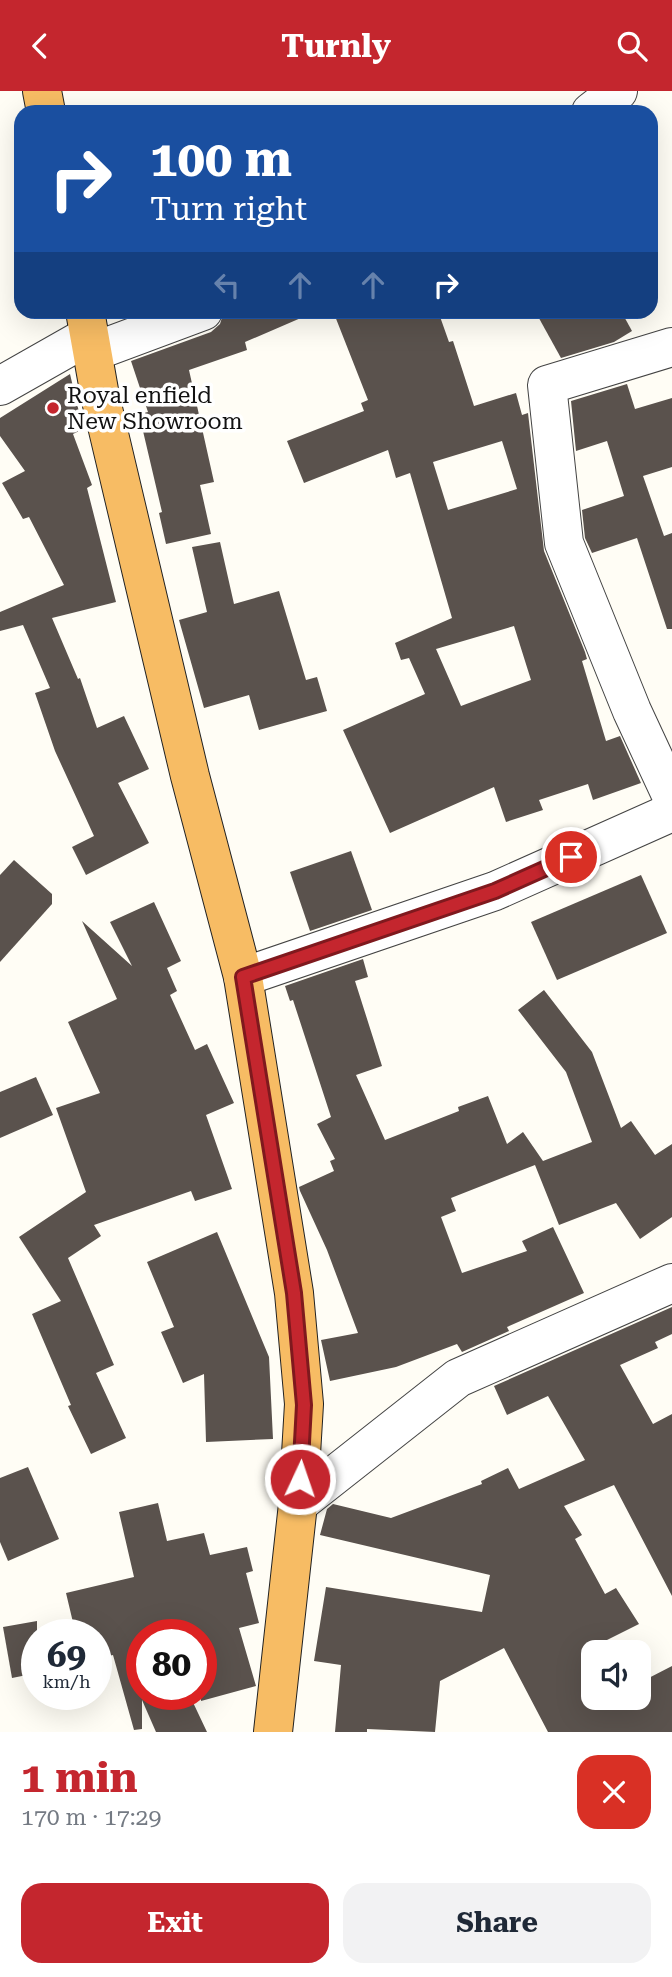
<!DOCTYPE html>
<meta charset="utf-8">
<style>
:root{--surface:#fff;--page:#f2f2f3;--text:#1f2937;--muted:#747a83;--accent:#c4262e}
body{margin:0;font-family:"Roboto Serif",serif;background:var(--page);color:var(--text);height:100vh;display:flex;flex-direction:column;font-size:26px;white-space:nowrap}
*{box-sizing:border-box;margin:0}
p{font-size:23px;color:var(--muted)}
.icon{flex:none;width:38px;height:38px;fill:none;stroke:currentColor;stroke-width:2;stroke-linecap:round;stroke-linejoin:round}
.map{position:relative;height:1641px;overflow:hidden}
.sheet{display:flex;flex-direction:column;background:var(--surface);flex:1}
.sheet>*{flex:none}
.hud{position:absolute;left:14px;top:14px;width:644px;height:214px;border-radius:21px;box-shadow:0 7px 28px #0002;background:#1a4fa0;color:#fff;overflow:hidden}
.fabs{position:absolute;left:581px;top:1549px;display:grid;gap:14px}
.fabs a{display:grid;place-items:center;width:70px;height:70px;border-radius:14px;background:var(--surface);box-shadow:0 7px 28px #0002;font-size:35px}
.speed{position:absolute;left:21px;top:1528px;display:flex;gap:14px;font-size:35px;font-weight:700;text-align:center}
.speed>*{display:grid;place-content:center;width:91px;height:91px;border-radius:50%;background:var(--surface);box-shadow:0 7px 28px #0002;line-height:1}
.speed small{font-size:18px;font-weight:400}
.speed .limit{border:10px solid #d22;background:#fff;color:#111}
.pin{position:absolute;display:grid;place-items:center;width:60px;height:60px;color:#fff;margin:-30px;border:4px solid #fff;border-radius:50%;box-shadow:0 2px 7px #0007}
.me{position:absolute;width:77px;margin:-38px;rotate:3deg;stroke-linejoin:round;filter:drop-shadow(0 0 5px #0008)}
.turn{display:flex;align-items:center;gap:24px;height:147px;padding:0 21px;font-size:32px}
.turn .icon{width:91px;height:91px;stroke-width:2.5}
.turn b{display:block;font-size:49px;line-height:60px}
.lanes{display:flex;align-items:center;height:66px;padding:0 21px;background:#0003;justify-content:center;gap:35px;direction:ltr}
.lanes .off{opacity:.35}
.round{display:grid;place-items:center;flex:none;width:74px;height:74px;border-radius:21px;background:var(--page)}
.head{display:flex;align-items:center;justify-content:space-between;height:119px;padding:0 21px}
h1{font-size:42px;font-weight:700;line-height:52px;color:var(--accent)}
.cta{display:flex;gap:14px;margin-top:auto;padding:14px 21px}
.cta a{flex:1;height:80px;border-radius:21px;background:var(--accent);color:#fff;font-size:28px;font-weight:700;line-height:80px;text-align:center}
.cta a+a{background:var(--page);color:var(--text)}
header{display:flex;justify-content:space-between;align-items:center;height:91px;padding:0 21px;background:var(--accent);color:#fff;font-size:32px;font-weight:700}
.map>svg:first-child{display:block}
.building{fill:#5a524d;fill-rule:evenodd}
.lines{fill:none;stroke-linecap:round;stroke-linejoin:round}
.minor-casing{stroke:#444;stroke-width:40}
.trunk-casing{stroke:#222;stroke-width:40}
.minor{stroke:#fff;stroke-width:38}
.trunk{stroke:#f7bc64;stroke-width:38}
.route-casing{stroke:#7f191e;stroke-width:18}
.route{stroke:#c4262e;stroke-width:12}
.poi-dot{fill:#c4262e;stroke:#fff;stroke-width:2.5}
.labels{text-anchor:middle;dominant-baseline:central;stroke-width:7;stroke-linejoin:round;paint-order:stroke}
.poi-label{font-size:23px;fill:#111;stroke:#fff;text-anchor:start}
</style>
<header><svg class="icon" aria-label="back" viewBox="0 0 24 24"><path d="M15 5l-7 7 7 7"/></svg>Turnly<svg class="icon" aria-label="search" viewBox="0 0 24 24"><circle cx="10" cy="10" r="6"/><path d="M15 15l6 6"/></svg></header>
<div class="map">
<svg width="672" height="1641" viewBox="0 0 672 1641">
<rect width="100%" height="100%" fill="#fffdf5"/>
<g class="building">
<polygon points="224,220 317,220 245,251 247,259 189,279 214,391 200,394 211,443 166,453 159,422 162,421 139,323 148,321 131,270 211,241 220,233"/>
<path d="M333,220H438L449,251L453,250L474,315L516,302L522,324L528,322L544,460L585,561L587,568L582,570L606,650L620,645L641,692L593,709L588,693L539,709L543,719L506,731L494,696L390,742L343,639L425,603L409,567L401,569L395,552L452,527L410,382L396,387L388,359L304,392L287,350L364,320L361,312L368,309ZM502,350L517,398L448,419L433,371ZM514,535L531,589L461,615L436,558Z"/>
<polygon points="535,220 621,220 632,240 614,251 561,267"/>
<polygon points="70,283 83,338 73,343 92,394 87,397 116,511 52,527 78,588 80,587 97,637 124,625 149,678 118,692 149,752 86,784 72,756 94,745 55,660 35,602 50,597 23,534 0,540 0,521 64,494 29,426 23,428 2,392 25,380 0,345 0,327"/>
<polygon points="627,293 635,318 672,307 672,376 643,385 664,445 672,442 672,538 667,538 637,447 592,462 585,447 582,419 624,405 607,350 576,360 571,310"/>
<polygon points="220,451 234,513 279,500 306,589 317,586 327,620 259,639 249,604 204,617 179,529 207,521 192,456"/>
<polygon points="351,760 372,819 310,840 290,781"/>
<polygon points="14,769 52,803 52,813 0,871 0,784"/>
<polygon points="641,784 667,842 557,889 531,831"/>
<polygon points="154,811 181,870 167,877 177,900 170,904 195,959 207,953 234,1012 206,1024 232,1098 195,1110 191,1100 94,1134 101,1145 68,1167 114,1274 96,1282 126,1347 91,1363 68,1315 71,1314 32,1223 61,1210 19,1146 86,1101 56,1017 100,1002 68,931 117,908 82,830 132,875 110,831"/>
<polygon points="363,868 368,886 355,890 382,975 356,984 385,1049 459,1020 458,1016 488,1005 507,1053 523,1041 543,1070 592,1051 566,981 518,919 544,899 592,961 621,1037 631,1030 655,1064 672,1053 672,1126 640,1148 616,1112 559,1134 535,1074 451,1107 456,1120 441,1126 462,1182 527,1160 522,1150 553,1136 584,1202 507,1236 509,1240 462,1261 457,1253 396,1276 330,1290 321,1249 358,1242 327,1159 300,1100 299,1096 334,1080 330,1070 335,1068 317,1033 331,1026 293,909 290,910 285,895"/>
<polygon points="36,986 53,1024 0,1047 0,1001"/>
<polygon points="217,1141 269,1266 273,1348 206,1351 204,1283 183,1292 161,1241 174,1236 147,1171"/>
<polygon points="672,1216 672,1243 655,1251 658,1257 620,1274 653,1333 672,1323 672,1505 614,1394 564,1415 582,1444 575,1448 605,1503 616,1497 639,1533 607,1549 614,1561 593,1561 593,1606 639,1606 639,1592 672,1575 672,1641 548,1641 504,1557 440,1590 435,1641 367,1638 367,1641 335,1641 341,1574 314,1570 326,1496 482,1521 490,1484 320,1444 327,1418 333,1413 391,1427 482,1393 481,1390 508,1377 519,1398 585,1369 548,1305 507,1324 494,1295"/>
<polygon points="28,1376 59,1448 8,1470 0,1451 0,1387"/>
<polygon points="158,1412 167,1450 204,1442 210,1464 247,1456 253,1480 246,1482 259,1532 239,1537 256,1595 201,1610 201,1544 142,1544 142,1603 189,1603 207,1641 156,1641 142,1609 142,1638 134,1639 113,1564 96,1568 96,1544 76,1544 66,1502 134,1486 119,1421"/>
<polygon points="37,1530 37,1582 12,1587 3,1536"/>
</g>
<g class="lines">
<g class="minor-casing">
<g id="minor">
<polyline points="591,21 618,0"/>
<polyline points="672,256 547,294 564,452 632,620 672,706"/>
<polyline points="93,261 203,220"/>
<polyline points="0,295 90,244"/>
<polyline points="243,886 495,800 672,721"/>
<polyline points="298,1413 458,1287 672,1192"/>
</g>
</g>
<g class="trunk-casing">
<g id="trunk">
<polyline points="42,0 46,21"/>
<polyline points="85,220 100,305 190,685 243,886 294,1202 304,1313 298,1413 273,1641"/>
</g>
</g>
<use href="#minor" class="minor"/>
<use href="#trunk" class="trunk"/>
</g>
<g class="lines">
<g class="route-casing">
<polyline id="route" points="300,1388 304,1314 294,1202 243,886 495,800 571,766"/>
</g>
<use href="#route" class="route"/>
</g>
<circle class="poi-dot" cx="53" cy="317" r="7"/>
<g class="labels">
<g class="poi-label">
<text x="67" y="304">Royal enfield<tspan x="67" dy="26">New Showroom</tspan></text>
</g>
</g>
</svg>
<div class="fabs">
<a><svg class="icon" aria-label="sound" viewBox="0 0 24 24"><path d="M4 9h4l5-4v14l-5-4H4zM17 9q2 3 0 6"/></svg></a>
</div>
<div class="speed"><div>69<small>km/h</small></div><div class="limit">80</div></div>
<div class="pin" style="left:571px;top:766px;background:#d93025"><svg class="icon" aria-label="arrive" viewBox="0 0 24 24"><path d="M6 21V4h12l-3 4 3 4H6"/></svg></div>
<svg class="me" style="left:300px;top:1388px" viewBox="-20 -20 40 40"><circle r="17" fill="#c4262e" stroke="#fff" stroke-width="3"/><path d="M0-11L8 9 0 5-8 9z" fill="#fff"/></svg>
<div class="hud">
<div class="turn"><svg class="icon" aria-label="right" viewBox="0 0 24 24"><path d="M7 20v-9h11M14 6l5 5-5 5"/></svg><div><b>100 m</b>Turn right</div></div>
<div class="lanes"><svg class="icon off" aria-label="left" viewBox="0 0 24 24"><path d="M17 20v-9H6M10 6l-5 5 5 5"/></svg><svg class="icon off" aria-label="ahead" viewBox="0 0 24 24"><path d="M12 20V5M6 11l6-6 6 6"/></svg><svg class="icon off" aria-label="ahead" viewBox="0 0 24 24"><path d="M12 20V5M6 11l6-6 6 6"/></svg><svg class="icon" aria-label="right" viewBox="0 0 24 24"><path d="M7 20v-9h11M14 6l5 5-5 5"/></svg></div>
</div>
</div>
<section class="sheet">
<div class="head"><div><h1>1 min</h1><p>170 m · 17:29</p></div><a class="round" style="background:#d93025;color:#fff"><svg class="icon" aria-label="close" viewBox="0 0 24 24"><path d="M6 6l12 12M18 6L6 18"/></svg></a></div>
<div class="cta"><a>Exit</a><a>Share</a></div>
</section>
